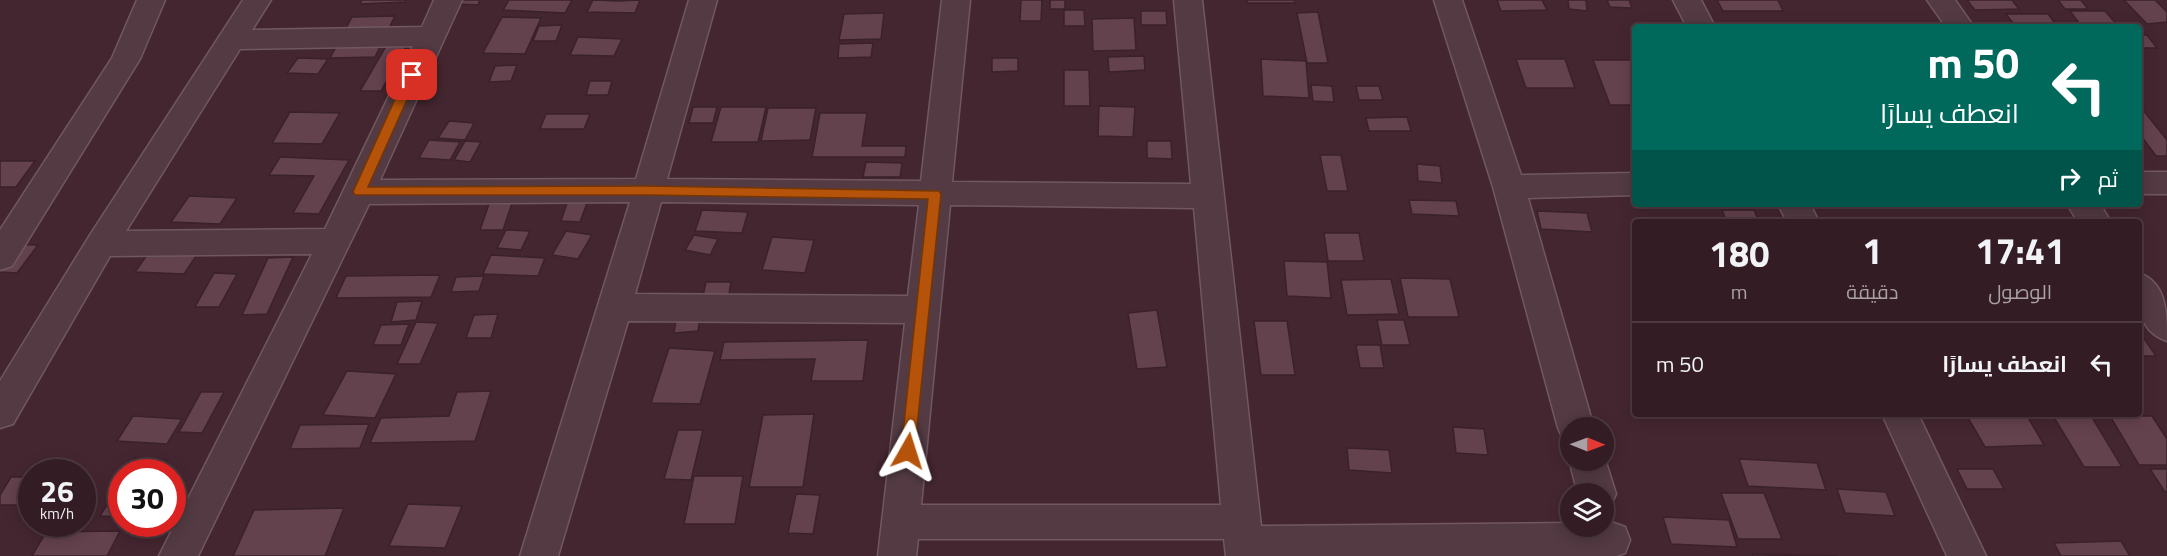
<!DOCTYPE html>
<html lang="ar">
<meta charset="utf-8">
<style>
:root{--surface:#331c24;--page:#3e2931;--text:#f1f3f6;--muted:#a9a1a6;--line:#4e3a41}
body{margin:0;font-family:"Titillium Web",Cairo,sans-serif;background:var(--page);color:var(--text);direction:rtl;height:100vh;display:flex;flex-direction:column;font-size:22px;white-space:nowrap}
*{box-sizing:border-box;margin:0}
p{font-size:20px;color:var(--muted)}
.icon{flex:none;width:33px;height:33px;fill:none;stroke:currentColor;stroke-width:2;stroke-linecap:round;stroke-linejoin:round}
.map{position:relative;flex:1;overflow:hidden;direction:ltr}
.side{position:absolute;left:1632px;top:219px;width:510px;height:198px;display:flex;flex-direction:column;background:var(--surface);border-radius:6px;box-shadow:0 3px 15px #0003,0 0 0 2px var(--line);direction:rtl}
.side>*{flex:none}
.hud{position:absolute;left:1632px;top:24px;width:510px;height:183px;border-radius:6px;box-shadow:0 3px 15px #0003,0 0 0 2px var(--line);direction:rtl;background:#00695c;color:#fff;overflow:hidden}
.needle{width:39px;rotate:91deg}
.tools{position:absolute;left:1560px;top:417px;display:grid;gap:12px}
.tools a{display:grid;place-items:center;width:54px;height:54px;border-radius:50%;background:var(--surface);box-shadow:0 3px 15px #0003,0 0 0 2px var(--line);font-size:30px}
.speed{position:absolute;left:18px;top:459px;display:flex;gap:12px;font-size:30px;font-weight:700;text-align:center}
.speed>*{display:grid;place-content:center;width:78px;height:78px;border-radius:50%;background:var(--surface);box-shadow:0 3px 15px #0003,0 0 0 2px var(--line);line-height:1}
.speed small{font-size:15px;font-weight:400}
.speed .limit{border:9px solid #d22;background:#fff;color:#111}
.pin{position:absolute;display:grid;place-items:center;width:51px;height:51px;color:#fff;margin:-26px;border-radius:12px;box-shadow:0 3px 9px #0006}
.me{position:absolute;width:66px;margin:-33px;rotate:6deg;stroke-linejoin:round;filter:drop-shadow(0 0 4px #0008)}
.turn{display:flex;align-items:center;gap:21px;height:126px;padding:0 24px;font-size:27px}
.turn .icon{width:78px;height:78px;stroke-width:2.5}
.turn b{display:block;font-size:42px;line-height:51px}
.then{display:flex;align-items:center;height:57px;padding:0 24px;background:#0003;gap:12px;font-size:22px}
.eta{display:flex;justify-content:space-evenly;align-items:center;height:102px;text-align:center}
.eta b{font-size:36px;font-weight:700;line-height:42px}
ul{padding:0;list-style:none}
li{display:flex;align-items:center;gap:18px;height:84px;padding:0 24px;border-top:2px solid var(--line)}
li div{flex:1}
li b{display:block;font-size:22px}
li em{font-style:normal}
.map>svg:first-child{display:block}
.building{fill:#64424d;stroke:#3a212a;stroke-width:1.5}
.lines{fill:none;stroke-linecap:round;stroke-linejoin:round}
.minor-casing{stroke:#705861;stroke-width:3}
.minor{fill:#533a43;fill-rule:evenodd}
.route{fill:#b45309;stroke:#753606;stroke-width:1.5}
</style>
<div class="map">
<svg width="2167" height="556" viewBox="0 0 2167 556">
<rect width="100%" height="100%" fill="#442630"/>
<g class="building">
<polygon points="362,0 406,0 405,2 360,4"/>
<polygon points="460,0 480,0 478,5 457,4"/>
<polygon points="509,0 572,0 565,13 503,10"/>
<polygon points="593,0 619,1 640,0 635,13 587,12"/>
<polygon points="1021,0 1042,0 1041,21 1020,21"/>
<rect x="1050" y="0" width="15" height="9"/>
<polygon points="1247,0 1294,0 1295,3 1247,3"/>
<polygon points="1497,0 1542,0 1547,10 1501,11"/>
<polygon points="1568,0 1586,0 1587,11 1569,9"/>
<polygon points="1607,0 1629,0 1632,8 1610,7"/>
<polygon points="1717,0 1778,0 1783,11 1723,11"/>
<polygon points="1967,0 2012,0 2019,9 1975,10"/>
<polygon points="2058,0 2081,0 2088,9 2065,9"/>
<polygon points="2124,0 2155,0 2167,12 2167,22 2147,24"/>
<polygon points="1064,10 1084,10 1085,26 1064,26"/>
<polygon points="1141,11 1166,11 1167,25 1141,25"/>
<polygon points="2070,11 2105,11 2119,27 2082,27"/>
<polygon points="1318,12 1328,63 1307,63 1297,13"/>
<polygon points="884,13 881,39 839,40 844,14"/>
<polygon points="2006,14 2048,14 2058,27 2016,27"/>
<polygon points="395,16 375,57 330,58 352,17"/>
<polygon points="502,17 541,18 525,54 483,53"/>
<polygon points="1134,18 1136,50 1093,51 1092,19"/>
<polygon points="562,25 556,41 533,41 539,26"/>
<polygon points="2139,35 2147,35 2157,48 2139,48"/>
<polygon points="578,37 622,39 614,56 570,55"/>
<polygon points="873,43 871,57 838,58 839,44"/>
<polygon points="386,46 406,46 381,91 360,91"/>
<polygon points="1144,56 1145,70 1109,72 1108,57"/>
<polygon points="298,58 328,59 318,74 287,73"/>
<polygon points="992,58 1018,58 1018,71 992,72"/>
<polygon points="1261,59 1306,61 1309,98 1263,96"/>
<polygon points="1516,59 1565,59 1575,88 1526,88"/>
<polygon points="1593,60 1635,60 1635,105 1610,105"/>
<polygon points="517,65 511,81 489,82 495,66"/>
<polygon points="1064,70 1089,70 1090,106 1064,106"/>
<polygon points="590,81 612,81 608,95 586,95"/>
<polygon points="1311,85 1332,86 1334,102 1313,101"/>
<polygon points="1356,86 1379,86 1383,100 1359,100"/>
<polygon points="2139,105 2167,140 2167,156 2156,156 2139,133"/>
<polygon points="1099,106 1135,107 1133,137 1098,136"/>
<polygon points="693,107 717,107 713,123 689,123"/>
<polygon points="721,107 766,107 758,142 711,142"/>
<polygon points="768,108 816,108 810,140 761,141"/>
<polygon points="290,112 340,113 322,144 272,143"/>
<polygon points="820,113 867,113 862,146 906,146 905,157 812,157"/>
<polygon points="546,114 590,114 584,129 540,129"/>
<polygon points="1407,117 1411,131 1369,131 1366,118"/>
<polygon points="449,121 474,123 465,140 438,138"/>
<polygon points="429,140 460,142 450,160 419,158"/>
<polygon points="465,141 481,142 470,162 454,160"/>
<polygon points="1147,141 1171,141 1172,159 1147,158"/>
<polygon points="1320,155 1341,155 1348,191 1327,191"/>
<polygon points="280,157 349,160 319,214 293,213 314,176 269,175"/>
<polygon points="0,161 35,161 16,187 0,187"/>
<polygon points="866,162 902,163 900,177 863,177"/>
<polygon points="1417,164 1440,166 1442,183 1418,181"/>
<polygon points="189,196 237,198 220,224 171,222"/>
<polygon points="1409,200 1456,201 1459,216 1412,214"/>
<polygon points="512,203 503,230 480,230 489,204"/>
<polygon points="567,203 587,203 580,222 561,221"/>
<polygon points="702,210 748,212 742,233 695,231"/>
<polygon points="1722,210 1754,210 1759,222 1727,222"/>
<polygon points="1537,211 1587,213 1592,232 1541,229"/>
<polygon points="506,230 530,231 521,250 497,248"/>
<polygon points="566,231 592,235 578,259 552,255"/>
<polygon points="1324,233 1359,233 1364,261 1328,261"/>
<polygon points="694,235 718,239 710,255 685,250"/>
<polygon points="772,237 814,240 805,273 762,270"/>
<polygon points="0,244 38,245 17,273 0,272"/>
<polygon points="154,245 202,247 184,274 135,272"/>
<polygon points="491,255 545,258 538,276 483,274"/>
<polygon points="293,257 267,314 242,315 268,258"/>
<polygon points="1284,261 1327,262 1331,298 1287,296"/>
<polygon points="214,273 237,274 219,307 195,307"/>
<polygon points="440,275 431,297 336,298 346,276"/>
<polygon points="484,276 479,291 451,292 456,277"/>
<polygon points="1400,278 1450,279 1459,317 1408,317"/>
<polygon points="1391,279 1399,314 1347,315 1341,280"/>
<polygon points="706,282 731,282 728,300 702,301"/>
<polygon points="422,301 416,320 391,322 397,302"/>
<polygon points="702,305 698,331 674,333 678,307"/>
<polygon points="1157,310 1167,367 1137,369 1128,313"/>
<polygon points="498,314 491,338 466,338 474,315"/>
<polygon points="1377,320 1404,320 1410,345 1382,345"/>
<polygon points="1254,321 1287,321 1295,375 1261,375"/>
<polygon points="416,322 438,323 420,364 397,364"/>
<polygon points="409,324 401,345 373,345 381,325"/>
<polygon points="2139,334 2141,334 2156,356 2139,356"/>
<polygon points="868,340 863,381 811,381 815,359 720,360 724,342"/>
<polygon points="1356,345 1380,345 1384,368 1360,368"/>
<polygon points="669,348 715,351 700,404 651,403"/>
<polygon points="347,371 396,374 375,418 323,415"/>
<polygon points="491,391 475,441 370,443 381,418 449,416 457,392"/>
<polygon points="201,392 224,392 202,433 179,432"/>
<polygon points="814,414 803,487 749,487 763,415"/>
<polygon points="2026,414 2044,445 1985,447 1967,416"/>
<polygon points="2052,414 2090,414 2122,467 2084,467"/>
<polygon points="133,416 182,419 167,444 117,441"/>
<polygon points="2110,416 2152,416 2167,439 2167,465 2139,465"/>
<polygon points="369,424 360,448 290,449 300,425"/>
<polygon points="1453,427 1484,429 1488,455 1456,453"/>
<polygon points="678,430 703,430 691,480 664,479"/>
<polygon points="1347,448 1389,450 1392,473 1349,470"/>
<polygon points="135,458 166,460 159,472 127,472"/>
<polygon points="1739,459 1817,463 1826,490 1748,486"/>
<polygon points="1957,469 1993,469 2004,489 1967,489"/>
<polygon points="2150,469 2167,469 2167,492 2165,492"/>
<polygon points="694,476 743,476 735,524 684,524"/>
<polygon points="11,477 32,477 32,505 0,505 0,495"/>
<polygon points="122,481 122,517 100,516"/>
<polygon points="1837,489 1886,492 1895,516 1845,513"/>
<polygon points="1721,493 1764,493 1782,539 1738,539"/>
<polygon points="796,494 820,495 813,534 788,533"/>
<polygon points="408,504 462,506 445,548 389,546"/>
<polygon points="344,508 325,556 233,556 254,510"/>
<polygon points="1663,517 1729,520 1737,547 1671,544"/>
<polygon points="120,531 107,556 32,556 46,532"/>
<polygon points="2121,541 2130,556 2061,556 2054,543"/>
<polygon points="1753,554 1837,556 1753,556"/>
</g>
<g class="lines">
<g class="minor-casing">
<g id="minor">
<polygon points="137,0 165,0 140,59 12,266 0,270 0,230 112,58"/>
<path d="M243,0H271L252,30L422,27L434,0H462L380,180L636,179L689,0H717L667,179L921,181L942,0H970L952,182L1191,184L1174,0H1202L1261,526L1570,523V526H1604V522H1611L1625,527L1630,540L1625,553L1616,556H1226L1224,539H918L916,556H878L905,323L628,321L558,556H520L630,202L369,204L198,556H159L312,254L110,256L13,424L0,428V381L90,235ZM413,46L325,229L126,231L240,49ZM661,202L919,205L908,296L635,294ZM950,205L1194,208L1221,505H921Z"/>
<polygon points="1434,0 1462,0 1521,175 1635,173 1635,195 1528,198 1594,428 1570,428 1570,442 1563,439 1558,428 1493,187"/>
<polygon points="1673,0 1701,0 1715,27 1687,27"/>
<polygon points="1927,0 1955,0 1974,27 1946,27"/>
<rect x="2139" y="172" width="28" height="22"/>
<polygon points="1778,204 1810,204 1819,222 1787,222"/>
<polygon points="2067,204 2100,204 2111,222 2078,222"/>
<path d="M2139,273C2167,283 2167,313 2167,341C2135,330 2139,301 2139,273Z"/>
<polygon points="1882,414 1918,414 1986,556 1947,556"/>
<polygon points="1570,456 1570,460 1604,460 1604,456 1616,494 1610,506 1604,508 1604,494 1578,494 1569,460"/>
</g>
</g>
<use href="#minor" class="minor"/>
</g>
<polygon class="route" points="412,71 418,75 368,187 647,186 939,191 941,194 914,456 908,458 903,456 901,451 928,199 647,195 355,195 353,192 406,75"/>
</svg>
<div class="tools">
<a><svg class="needle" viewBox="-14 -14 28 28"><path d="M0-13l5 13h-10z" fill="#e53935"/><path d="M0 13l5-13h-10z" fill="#a9a1a6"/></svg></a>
<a><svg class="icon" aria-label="layers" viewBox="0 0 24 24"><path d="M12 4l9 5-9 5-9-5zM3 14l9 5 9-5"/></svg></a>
</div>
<div class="speed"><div>26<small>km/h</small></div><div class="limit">30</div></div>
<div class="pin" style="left:412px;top:75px;background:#d93025"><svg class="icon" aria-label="arrive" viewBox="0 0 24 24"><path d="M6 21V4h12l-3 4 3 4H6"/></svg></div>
<svg class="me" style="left:908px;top:451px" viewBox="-20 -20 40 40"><path d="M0-17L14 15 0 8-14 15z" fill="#b45309" stroke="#fff" stroke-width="4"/></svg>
<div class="hud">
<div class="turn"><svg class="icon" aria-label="left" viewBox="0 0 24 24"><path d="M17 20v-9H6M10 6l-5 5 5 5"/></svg><div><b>50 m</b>انعطف يسارًا</div></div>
<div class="then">ثم<svg class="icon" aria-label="right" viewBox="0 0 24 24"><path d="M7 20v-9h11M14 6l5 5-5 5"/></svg></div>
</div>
<section class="side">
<div class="eta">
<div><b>17:41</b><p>الوصول</p></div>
<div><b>1</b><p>دقيقة</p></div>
<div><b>180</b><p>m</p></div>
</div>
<ul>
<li><svg class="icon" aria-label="left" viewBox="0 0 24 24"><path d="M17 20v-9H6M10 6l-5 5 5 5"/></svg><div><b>انعطف يسارًا</b></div><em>50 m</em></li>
</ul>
</section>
</div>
